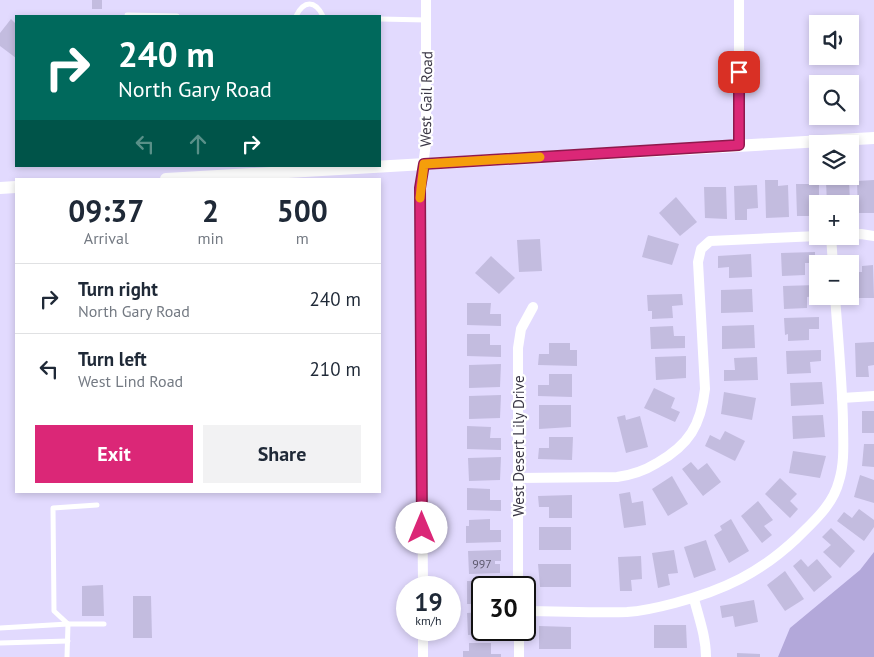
<!DOCTYPE html>
<meta charset="utf-8">
<style>
:root{--surface:#fff;--page:#f2f2f3;--text:#1f2937;--muted:#747a83;--line:#e0e1e3;--accent:#db2777}
body{margin:0;font-family:"PT Sans",sans-serif;background:var(--page);color:var(--text);height:100vh;display:flex;flex-direction:column;font-size:19px;white-space:nowrap}
*{box-sizing:border-box;margin:0}
p{font-size:16px;color:var(--muted)}
.icon{flex:none;width:28px;height:28px;fill:none;stroke:currentColor;stroke-width:2;stroke-linecap:round;stroke-linejoin:round}
.map{position:relative;flex:1;overflow:hidden}
.side{position:absolute;left:15px;top:178px;width:366px;height:315px;display:flex;flex-direction:column;background:var(--surface);border-radius:0px;box-shadow:0 2px 8px #0003}
.side>*{flex:none}
.hud{position:absolute;left:15px;top:15px;width:366px;height:152px;border-radius:0px;box-shadow:0 2px 8px #0003;background:#00695c;color:#fff;overflow:hidden}
.fabs{position:absolute;left:809px;top:15px;display:grid;gap:10px}
.fabs a{display:grid;place-items:center;width:50px;height:50px;border-radius:0px;background:var(--surface);box-shadow:0 2px 8px #0003;font-size:25px}
.speed{position:absolute;left:396px;top:576px;display:flex;gap:10px;font-size:25px;font-weight:700;text-align:center}
.speed>*{display:grid;place-content:center;width:65px;height:65px;border-radius:50%;background:var(--surface);box-shadow:0 2px 8px #0003;line-height:1}
.speed small{font-size:12px;font-weight:400}
.speed .limit{border:2px solid #111;border-radius:8px;background:#fff;color:#111}
.pin{position:absolute;display:grid;place-items:center;width:42px;height:42px;color:#fff;margin:-21px;border-radius:10px;box-shadow:0 2px 8px #0006}
.me{position:absolute;width:55px;margin:-28px;rotate:0deg;stroke-linejoin:round;filter:drop-shadow(0 0 4px #0008)}
.turn{display:flex;align-items:center;gap:18px;height:105px;padding:0 20px;font-size:22px}
.turn .icon{width:65px;height:65px;stroke-width:2.5}
.turn b{display:block;font-size:35px;line-height:42px}
.lanes{display:flex;align-items:center;height:48px;padding:0 20px;background:#0003;justify-content:center;gap:25px;direction:ltr}
.lanes .off{opacity:.35}
.eta{display:flex;justify-content:space-evenly;align-items:center;height:85px;text-align:center}
.eta b{font-size:30px;font-weight:600;line-height:35px}
.cta{display:flex;gap:10px;margin-top:auto;padding:10px 20px}
.cta a{flex:1;height:58px;border-radius:0px;background:var(--accent);color:#fff;font-size:20px;font-weight:600;line-height:58px;text-align:center}
.cta a+a{background:var(--page);color:var(--text)}
ul{padding:0;list-style:none}
li{display:flex;align-items:center;gap:15px;height:70px;padding:0 20px;border-top:1px solid var(--line)}
li div{flex:1}
li b{display:block;font-size:19px}
li em{font-style:normal}
.map>svg:first-child{display:block}
.green{fill:#b3a8da}
.building{fill:#c3bcdf}
.lines{fill:none;stroke-linecap:round;stroke-linejoin:round}
.service{stroke:#fff;stroke-width:5}
.minor{stroke:#fff;stroke-width:10}
.tertiary{stroke:#fff;stroke-width:12}
.route-casing{stroke:#8e194d;stroke-width:12}
.route{stroke:#db2777;stroke-width:9}
.slow{stroke:#f59e0b;stroke-width:9}
.labels{text-anchor:middle;dominant-baseline:central;stroke-width:4.5;stroke-linejoin:round;paint-order:stroke}
.number-label{font-size:12px;fill:#5c586c}
.street-label{font-size:15px;fill:#3a3745;stroke:#fff}
</style>
<div class="map">
<svg width="874" height="657" viewBox="0 0 874 657">
<rect width="100%" height="100%" fill="#e2dafe"/>
<polygon class="green" points="874,552 874,657 778,657 790,628 860,570"/>
<g class="building">
<rect x="92" y="0" width="10" height="9"/>
<polygon points="11,19 16,24 16,58 0,46 0,33"/>
<polygon points="765,180 778,180 778,186 788,185 789,217 766,218"/>
<polygon points="849,180 850,203 827,204 826,181"/>
<polygon points="874,180 874,213 858,213 857,181"/>
<polygon points="796,184 819,184 819,204 818,204 818,216 797,216"/>
<polygon points="757,185 758,208 747,209 747,220 735,220 734,186"/>
<polygon points="704,187 726,187 727,219 705,218"/>
<polygon points="676,197 697,222 680,236 659,213"/>
<polygon points="648,235 679,244 672,265 642,257"/>
<polygon points="540,239 542,271 519,272 517,240"/>
<polygon points="815,252 815,263 805,263 805,275 782,276 781,253"/>
<polygon points="751,254 752,277 729,278 729,267 718,268 718,256"/>
<polygon points="491,256 515,278 499,294 475,273"/>
<polygon points="873,265 874,298 851,298 850,267 858,267 858,272 862,272 862,266"/>
<polygon points="817,285 817,296 807,297 807,308 784,309 783,286"/>
<polygon points="752,289 753,312 721,313 721,290"/>
<polygon points="682,294 683,305 672,306 673,318 652,319 652,311 648,311 647,295"/>
<polygon points="467,303 491,303 490,314 501,314 501,326 467,325"/>
<polygon points="819,317 819,329 809,329 809,340 788,341 788,334 785,335 784,318"/>
<polygon points="754,325 755,348 722,349 722,326"/>
<polygon points="673,326 674,336 685,336 685,348 651,349 650,327"/>
<polygon points="467,334 490,334 490,345 501,345 501,357 467,356"/>
<polygon points="874,342 874,365 868,366 869,377 856,377 855,343"/>
<polygon points="549,343 570,343 570,350 577,350 577,366 538,365 539,354 549,354"/>
<polygon points="821,350 821,361 810,362 811,373 787,374 786,351"/>
<polygon points="686,356 686,378 656,380 655,357"/>
<polygon points="757,357 758,380 724,381 724,370 735,370 734,358"/>
<polygon points="501,364 500,387 469,388 469,365"/>
<polygon points="549,374 572,374 572,397 538,396 538,385 549,385"/>
<polygon points="822,382 824,404 791,406 790,383"/>
<polygon points="654,388 675,398 671,408 680,412 675,422 644,408"/>
<polygon points="724,392 756,398 752,420 721,414"/>
<polygon points="501,395 500,418 469,419 469,396"/>
<polygon points="539,405 571,405 571,427 539,429"/>
<rect x="862" y="411" width="12" height="22"/>
<polygon points="625,415 626,420 640,416 648,447 626,453 617,417"/>
<polygon points="823,415 825,437 793,439 792,416"/>
<polygon points="467,426 491,427 490,438 501,438 501,450 467,449"/>
<polygon points="725,431 745,441 735,461 705,446 710,435 720,440"/>
<polygon points="549,437 573,437 572,460 538,459 539,448 549,448"/>
<polygon points="864,444 874,444 874,467 862,466"/>
<polygon points="793,451 826,456 820,478 789,473"/>
<polygon points="501,457 500,480 469,481 468,458"/>
<polygon points="691,462 698,470 707,463 721,482 703,496 682,469"/>
<polygon points="860,475 874,480 874,503 854,497"/>
<polygon points="672,476 688,504 668,516 652,489"/>
<polygon points="780,478 797,494 790,501 798,509 790,518 765,494"/>
<polygon points="467,488 490,489 490,500 501,500 501,511 467,510"/>
<polygon points="630,492 632,503 643,501 646,525 624,528 619,494"/>
<polygon points="572,495 572,518 549,518 549,507 539,507 538,496"/>
<polygon points="758,501 773,520 764,526 772,535 762,543 741,516"/>
<polygon points="859,509 874,520 874,527 864,541 837,521 844,512 852,518"/>
<polygon points="490,519 490,530 501,530 501,542 466,543 466,526 469,526 469,520"/>
<polygon points="731,519 749,551 729,563 714,535 722,530 720,526"/>
<rect x="539" y="527" width="32" height="23"/>
<polygon points="831,528 855,551 840,568 823,552 831,545 822,537"/>
<polygon points="706,540 716,570 694,578 684,547"/>
<polygon points="501,550 501,561 495,561 495,564 500,564 500,573 469,574 468,551"/>
<polygon points="674,550 678,573 668,574 670,585 658,588 652,553"/>
<polygon points="641,556 642,579 631,580 632,591 620,591 618,557"/>
<polygon points="801,559 808,567 817,559 832,577 814,592 793,566"/>
<polygon points="538,564 571,564 571,587 540,587"/>
<polygon points="785,571 804,599 785,611 767,585"/>
<polygon points="467,581 491,581 490,588 482,588 482,604 467,604"/>
<polygon points="103,585 104,616 82,616 82,586"/>
<polygon points="133,596 151,596 152,638 133,638"/>
<polygon points="754,600 758,622 735,627 733,616 722,618 720,606"/>
<polygon points="482,612 482,630 500,630 500,634 468,635 467,613"/>
<polygon points="654,625 686,625 687,648 654,648"/>
<polygon points="539,626 571,627 571,649 539,649"/>
<polygon points="469,643 491,643 491,654 501,654 501,657 463,657 463,651 469,651"/>
<polygon points="737,653 760,654 760,657 737,657"/>
</g>
<g class="lines">
<g class="service">
<polyline points="127,15 177,16"/>
<path d="M296,16C304,0 315,0 323,16"/>
<polyline points="380,19 426,20"/>
<polyline points="68,624 54,611 53,508 97,505"/>
<polyline points="0,628 68,624"/>
<polyline points="0,643 68,641"/>
<polyline points="67,657 68,624 104,624"/>
</g>
<g class="minor">
<polyline points="739,0 739,145"/>
<polyline points="850,235 861,234 874,236"/>
<polyline points="831,236 833,264"/>
<polyline points="842,398 874,396"/>
<path d="M518,478L617,477C632,475 644,471 657,463C689,445 701,425 705,389L698,262L701,249L710,241L818,236"/>
<polyline points="423,588 420,188 426,143 426,0"/>
<polyline points="518,588 518,348 521,329 533,307"/>
<path d="M694,599C699,618 706,637 706,657"/>
<path d="M525,611C559,611 593,613 627,612C644,611 660,607 675,603C724,590 760,573 797,538C814,521 833,505 839,481C845,462 843,441 843,421C842,379 838,338 835,296"/>
<polyline points="423,630 423,657"/>
<polyline points="519,630 519,657"/>
</g>
<g class="tertiary">
<polyline points="166,179 874,138"/>
<polyline points="0,188 16,187"/>
</g>
</g>
<g class="lines">
<g class="route-casing">
<polyline id="route" points="422,528 420,188 424,164 739,145 739,72"/>
</g>
<use href="#route" class="route"/>
<polyline class="slow" points="420,198 424,164 540,157"/>
</g>
<g class="labels">
<g class="number-label">
<text x="482" y="563">997</text>
</g>
<g class="street-label">
<text transform="translate(426 99) rotate(-89)">West Gail Road</text>
<text transform="translate(518 446) rotate(-90)">West Desert Lily Drive</text>
</g>
</g>
</svg>
<div class="fabs">
<a><svg class="icon" aria-label="sound" viewBox="0 0 24 24"><path d="M4 9h4l5-4v14l-5-4H4zM17 9q2 3 0 6"/></svg></a>
<a><svg class="icon" aria-label="search" viewBox="0 0 24 24"><circle cx="10" cy="10" r="6"/><path d="M15 15l6 6"/></svg></a>
<a><svg class="icon" aria-label="layers" viewBox="0 0 24 24"><path d="M12 4l9 5-9 5-9-5zM3 14l9 5 9-5"/></svg></a>
<a>+</a>
<a>−</a>
</div>
<div class="speed"><div>19<small>km/h</small></div><div class="limit">30</div></div>
<div class="pin" style="left:739px;top:72px;background:#d93025"><svg class="icon" aria-label="arrive" viewBox="0 0 24 24"><path d="M6 21V4h12l-3 4 3 4H6"/></svg></div>
<svg class="me" style="left:422px;top:528px" viewBox="-20 -20 40 40"><circle r="19" fill="#fff"/><path d="M0-13L10 11 0 6-10 11z" fill="#db2777"/></svg>
<div class="hud">
<div class="turn"><svg class="icon" aria-label="right" viewBox="0 0 24 24"><path d="M7 20v-9h11M14 6l5 5-5 5"/></svg><div><b>240 m</b>North Gary Road</div></div>
<div class="lanes"><svg class="icon off" aria-label="left" viewBox="0 0 24 24"><path d="M17 20v-9H6M10 6l-5 5 5 5"/></svg><svg class="icon off" aria-label="ahead" viewBox="0 0 24 24"><path d="M12 20V5M6 11l6-6 6 6"/></svg><svg class="icon" aria-label="right" viewBox="0 0 24 24"><path d="M7 20v-9h11M14 6l5 5-5 5"/></svg></div>
</div>
<section class="side">
<div class="eta">
<div><b>09:37</b><p>Arrival</p></div>
<div><b>2</b><p>min</p></div>
<div><b>500</b><p>m</p></div>
</div>
<ul>
<li><svg class="icon" aria-label="right" viewBox="0 0 24 24"><path d="M7 20v-9h11M14 6l5 5-5 5"/></svg><div><b>Turn right</b><p>North Gary Road</p></div><em>240 m</em></li>
<li><svg class="icon" aria-label="left" viewBox="0 0 24 24"><path d="M17 20v-9H6M10 6l-5 5 5 5"/></svg><div><b>Turn left</b><p>West Lind Road</p></div><em>210 m</em></li>
</ul>
<div class="cta"><a>Exit</a><a>Share</a></div>
</section>
</div>
